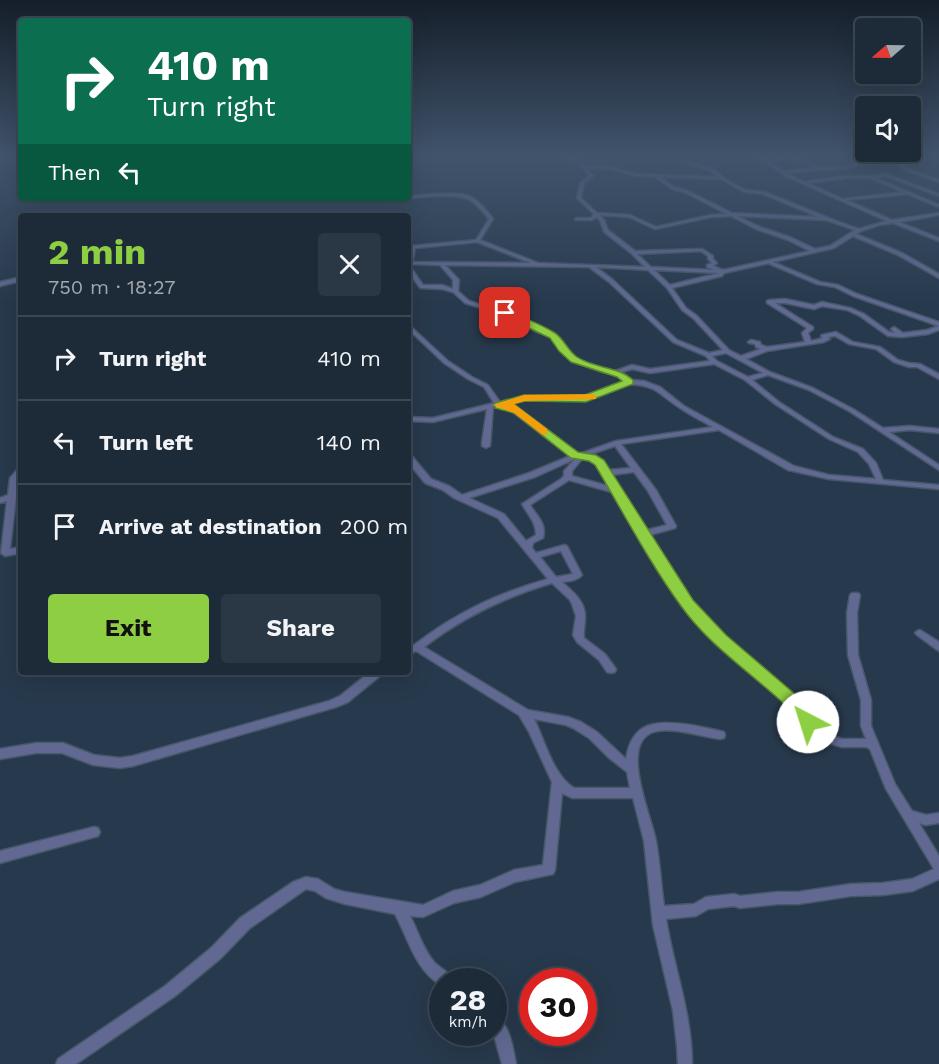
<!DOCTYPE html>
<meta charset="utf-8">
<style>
:root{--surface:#1d2b39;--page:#2a3744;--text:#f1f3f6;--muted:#a0a7ae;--line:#3b4753;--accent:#8ece43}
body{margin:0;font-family:"Work Sans",sans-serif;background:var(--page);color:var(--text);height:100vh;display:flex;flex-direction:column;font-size:22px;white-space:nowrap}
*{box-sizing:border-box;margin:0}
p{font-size:20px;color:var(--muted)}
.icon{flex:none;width:33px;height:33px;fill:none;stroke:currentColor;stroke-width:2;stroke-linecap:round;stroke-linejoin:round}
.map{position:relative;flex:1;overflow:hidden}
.sheet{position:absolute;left:18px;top:213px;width:393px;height:462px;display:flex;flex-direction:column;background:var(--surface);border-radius:6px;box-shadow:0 6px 24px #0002,0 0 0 2px var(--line)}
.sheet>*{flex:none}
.top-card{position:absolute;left:18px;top:18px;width:393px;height:183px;border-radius:6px;box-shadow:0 6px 24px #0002,0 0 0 2px var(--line);background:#0b6e4f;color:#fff;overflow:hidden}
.needle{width:39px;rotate:250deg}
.fabs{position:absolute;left:855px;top:18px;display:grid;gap:12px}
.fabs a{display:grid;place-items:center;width:66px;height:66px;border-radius:6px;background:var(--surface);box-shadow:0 6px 24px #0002,0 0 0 2px var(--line);font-size:30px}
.speed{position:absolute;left:429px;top:968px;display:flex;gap:12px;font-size:30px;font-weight:700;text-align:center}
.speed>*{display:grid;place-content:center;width:78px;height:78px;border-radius:50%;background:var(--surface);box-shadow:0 6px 24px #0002,0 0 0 2px var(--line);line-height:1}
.speed small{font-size:15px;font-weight:400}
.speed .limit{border:9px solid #d22;background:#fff;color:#111}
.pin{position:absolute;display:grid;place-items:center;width:51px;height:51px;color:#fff;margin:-26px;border-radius:12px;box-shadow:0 3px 9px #0006}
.me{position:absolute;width:66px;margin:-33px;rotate:320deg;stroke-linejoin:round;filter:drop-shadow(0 0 4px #0008)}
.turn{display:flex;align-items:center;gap:21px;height:126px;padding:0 30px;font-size:27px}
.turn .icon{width:78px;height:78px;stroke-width:2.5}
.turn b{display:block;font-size:42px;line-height:51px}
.then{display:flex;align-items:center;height:57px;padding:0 30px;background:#0003;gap:12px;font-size:22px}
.round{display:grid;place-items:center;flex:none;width:63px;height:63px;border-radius:6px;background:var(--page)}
.summary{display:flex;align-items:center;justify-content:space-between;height:102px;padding:0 30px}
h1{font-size:36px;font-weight:700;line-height:45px;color:var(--accent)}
.button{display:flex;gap:12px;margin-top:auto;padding:12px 30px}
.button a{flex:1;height:69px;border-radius:6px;background:var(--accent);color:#111;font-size:24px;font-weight:700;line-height:69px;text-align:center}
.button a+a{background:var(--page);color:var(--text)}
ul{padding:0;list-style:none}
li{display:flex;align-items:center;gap:18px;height:84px;padding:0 30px;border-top:2px solid var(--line)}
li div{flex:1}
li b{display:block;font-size:22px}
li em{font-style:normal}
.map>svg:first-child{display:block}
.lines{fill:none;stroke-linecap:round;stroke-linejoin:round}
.street-casing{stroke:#465768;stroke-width:3}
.street{fill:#616992;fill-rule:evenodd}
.route{fill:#8ece43;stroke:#5c862c;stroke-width:1.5}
.slow{fill:#f59e0b}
</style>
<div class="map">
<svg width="939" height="1064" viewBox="0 0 939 1064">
<rect width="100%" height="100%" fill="#27394c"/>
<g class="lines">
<g class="street-casing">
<g id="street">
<polygon points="417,156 423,156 408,161 408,159"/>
<path d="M561,156C571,156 580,159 586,167L606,166L637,174L718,177L711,171L688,164L689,162L713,169L728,181L746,190L765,192L836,221L859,229L887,221L785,176L768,164L753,156H758L769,162L786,156H794L821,168L848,166L874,158L875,160L848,168L786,173L807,183L808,181L846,176H871L886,174L939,194V196L886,176L875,178L939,205V207L908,194L846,200L892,220L939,213V215L899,222L939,238V241L893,223L879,225L861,231L856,234L902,253L939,274V278L898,255L853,236L834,248L773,262L820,282L838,285L857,294L939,322V326L853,296L835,287L817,284L770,264V263L724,273L722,276L672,288L686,308L697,316L729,350L741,356L761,349L756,347L755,344L749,343L748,342L751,340L760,342L761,345L767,347L805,342L802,333L807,328L767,303V301L769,300L785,299L814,305L822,302L850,308L864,314L889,332L895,333L891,329L894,327L903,333L927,330L939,326V330L928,334L902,337L888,336L860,316L847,310L822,306L814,309L785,303H775L813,327V329L808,333L811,341L823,338L821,336L822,335L836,332L853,342L880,347L898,360L909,363L920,364L939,374V379L917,367H909L894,362L876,349L849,344L835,336L828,337L830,339L824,342L767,351L746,359L770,372L813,388L853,409L883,428L910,426L939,429V433L910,430L889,432L939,465V470L849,411L809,390L768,375L752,380L779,402L833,437L863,449L876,463L883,480L939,485V489L829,479L788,470L719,430L621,444L656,490L676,526L675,528L650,535L677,577L691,602L707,621L794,696L812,718L833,736L842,739H866L861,726V700L848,655L847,613L850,595L852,593H858L860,595L857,613L858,655L871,700V726L895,784L912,811L926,815L939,813V823L926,825L919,823L939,856V879L913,891L883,895L851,896L798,904H778L740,908L734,906L708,909L696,916L666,919C674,968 692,1014 692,1064H678L677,1046L673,1011L653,925L644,841L633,798H572L562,793L555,870L553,874L515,882L481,897L454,903L423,917L410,916C418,931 423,949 434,962C441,969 451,973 455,981H442V986C415,970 409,940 395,914L345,904L326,898L315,891L306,889L250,928L221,958L175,996L76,1064H56L58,1059L165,986L211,948L240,918L293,882L306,877L318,879L334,889L345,892L423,905L453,891L480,885L514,870L543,865L552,782L529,732L519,715L416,651L408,654V646L414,645C457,612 496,594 548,579L498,518L454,498L443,490L425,483L408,462V455H411L431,479L449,486L462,495L529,473L570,456L509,409L497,407H493L490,446L486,448L482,446V442L487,409L433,422L408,421V417L433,418L494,403L484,387L468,379L444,363L408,329V324L448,361L472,377L488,385L500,402L524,396H585L625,381L619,375L603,372L572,361L560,350L552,337L535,331L514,318L465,303L453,292L442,289L420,288L408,271V266H410L423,285H442L453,289V280L440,265L408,264L411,246L476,240L489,219C483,212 476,203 468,199C456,193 423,197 409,198L408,196C421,195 458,191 469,196C479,200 487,211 493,219L480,240L538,263L645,267L631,253L604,232L600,220L596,217L592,220H575V219L577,218H591L594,214L577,198L580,183L589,176C587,174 585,171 583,168C578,161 568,159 561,156ZM790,157L817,168L783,171L772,163ZM606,168L637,176L655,177L672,189L686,193L727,214L711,215L656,227L630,215L597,213L581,198L584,183L594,176L590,173L588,169ZM660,177L721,179L744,192L763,194L819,217L732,213L688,191L674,187ZM846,178H870L904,192L843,199L807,183ZM600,215L629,217L655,229L711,217L731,216L756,229L788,240L810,251L723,270L713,266L717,263L713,259V256L702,249L635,251L608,230L604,220ZM737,216L826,220L855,230L830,246L815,249L792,238L760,227ZM477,242L531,263L411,262L413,259L415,248ZM701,251L708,256V259L712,263L707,265V267L714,270L651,267L637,254ZM445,265L589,267L609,282L673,342L706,356L710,361L650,369L632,365L615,371L606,369L576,359L564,348L556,335L539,329L518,316L469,301L458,291L459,280ZM596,267L648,270L667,288L682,310L693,318L723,350L709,353L677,340L613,280ZM654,270L719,273L670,285ZM726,353L763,373L748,377L717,361L712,356ZM714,364L745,380L775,404L829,439L858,452L869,464L876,479L829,475L794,466L684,406L660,387L644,381L631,380L622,372L632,369L650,373ZM630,384C658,386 658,394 680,408C690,415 702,421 713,427L616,441L579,454L520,410L513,406L506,404L524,400H586ZM615,446L631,468L608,470C603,462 598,457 588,455ZM575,459L564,471V476L561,479L522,504C528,515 536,522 536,535L526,541L504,514L469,498L535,477ZM582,459C599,461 603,474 612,487L572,476V471ZM634,472L648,491L667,525L647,530L611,475ZM569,480L615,493L641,533L640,534L643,536L669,577L684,606L701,625L786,702L804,724L825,742L842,747H866L870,749L886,789L934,869L912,879L883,883L851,884L798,892H778L740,896L734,894L706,897L694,904L664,906C661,885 660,863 656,841C652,818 620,747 651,733C668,725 702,737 720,739L724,738L725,735L724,732C713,729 702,727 691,725C658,720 632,720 626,759L597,732L581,722L568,717L528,710L424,647C463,617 505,597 552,583L570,600L572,604L576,616L573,635L577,642L599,660L607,672L611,673L615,672L616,669L605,654L584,638C583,631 585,625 585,618C586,602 573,592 562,582C569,581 577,581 582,575L567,546L564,545L536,553L532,548L533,543L543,538C547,524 537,516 530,505ZM561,551L573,574L556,577L540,557ZM534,719L566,725L573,728L589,738L608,757L627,772L630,788H574C553,775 545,741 534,719Z"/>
<polygon points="846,156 859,156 858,157"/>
<polygon points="887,156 909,169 939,180 939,182 907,171 884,157"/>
<polygon points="21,277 21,281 0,286 0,282"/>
<polygon points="18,469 21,469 21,475 18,479 10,549 21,547 21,553 5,556 1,553 7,501 0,503 0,498 8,495 10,478"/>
<polygon points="920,630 939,642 939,651 936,649 917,635 915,633 917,631"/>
<polygon points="370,672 382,672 381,675 348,702 336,707 133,766 120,768 93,765 62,753 36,753 0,759 0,749 36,743 63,743 94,755 120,758 133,756 329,701 340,696"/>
<polygon points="94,827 98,828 100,832 98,836 0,863 0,851"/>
<path d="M494,1016C510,1022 513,1049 516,1064H502L495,1039L491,1032H494Z"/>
</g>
</g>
<use href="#street" class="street"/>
</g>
<linearGradient id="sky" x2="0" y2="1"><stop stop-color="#151f2a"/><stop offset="0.51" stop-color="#41546c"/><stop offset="1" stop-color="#41546c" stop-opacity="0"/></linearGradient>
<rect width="939" height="305" fill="url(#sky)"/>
<path class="route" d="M502,311H508C524,318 541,324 555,333C564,339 568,351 577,357C595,369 618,366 633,380V384L586,402L525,401L514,404L578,452L596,455L604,460L693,600L726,635L796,695L817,722L815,726C799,732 791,711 781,701C748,671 707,643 681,606C649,562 623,512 595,465L589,461L571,458L514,413L495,408V403L524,395H585L622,381L617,377L571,362L559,351L550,338L502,315Z"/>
<polygon class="slow" points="592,394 596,395 596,399 525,401 514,404 547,429 547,434 543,435 514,413 493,405 524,395"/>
</svg>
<div class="fabs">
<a><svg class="needle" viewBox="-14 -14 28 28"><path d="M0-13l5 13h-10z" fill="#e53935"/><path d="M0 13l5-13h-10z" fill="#a0a7ae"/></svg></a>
<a><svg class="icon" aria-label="sound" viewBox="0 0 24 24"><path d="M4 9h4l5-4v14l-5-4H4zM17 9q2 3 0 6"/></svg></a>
</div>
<div class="speed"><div>28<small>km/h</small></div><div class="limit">30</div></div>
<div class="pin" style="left:505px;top:313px;background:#d93025"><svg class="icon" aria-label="arrive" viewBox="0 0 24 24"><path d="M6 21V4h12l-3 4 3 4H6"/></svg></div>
<svg class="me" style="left:808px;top:722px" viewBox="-20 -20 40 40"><circle r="19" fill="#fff"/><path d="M0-13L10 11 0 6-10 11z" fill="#8ece43"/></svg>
<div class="top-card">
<div class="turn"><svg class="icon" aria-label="right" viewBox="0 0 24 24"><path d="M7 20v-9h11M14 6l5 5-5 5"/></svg><div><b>410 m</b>Turn right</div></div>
<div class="then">Then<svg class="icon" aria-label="left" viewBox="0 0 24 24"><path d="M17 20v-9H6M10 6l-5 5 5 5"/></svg></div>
</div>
<section class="sheet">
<div class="summary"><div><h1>2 min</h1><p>750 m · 18:27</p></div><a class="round"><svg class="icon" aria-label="close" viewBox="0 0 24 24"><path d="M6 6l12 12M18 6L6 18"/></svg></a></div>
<ul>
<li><svg class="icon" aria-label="right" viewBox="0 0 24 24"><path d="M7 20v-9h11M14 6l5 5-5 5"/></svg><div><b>Turn right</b></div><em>410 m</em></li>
<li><svg class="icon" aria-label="left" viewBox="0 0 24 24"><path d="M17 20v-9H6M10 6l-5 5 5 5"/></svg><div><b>Turn left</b></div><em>140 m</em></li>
<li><svg class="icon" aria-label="arrive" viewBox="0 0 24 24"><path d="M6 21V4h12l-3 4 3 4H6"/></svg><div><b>Arrive at destination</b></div><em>200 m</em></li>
</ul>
<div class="button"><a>Exit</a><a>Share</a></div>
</section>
</div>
